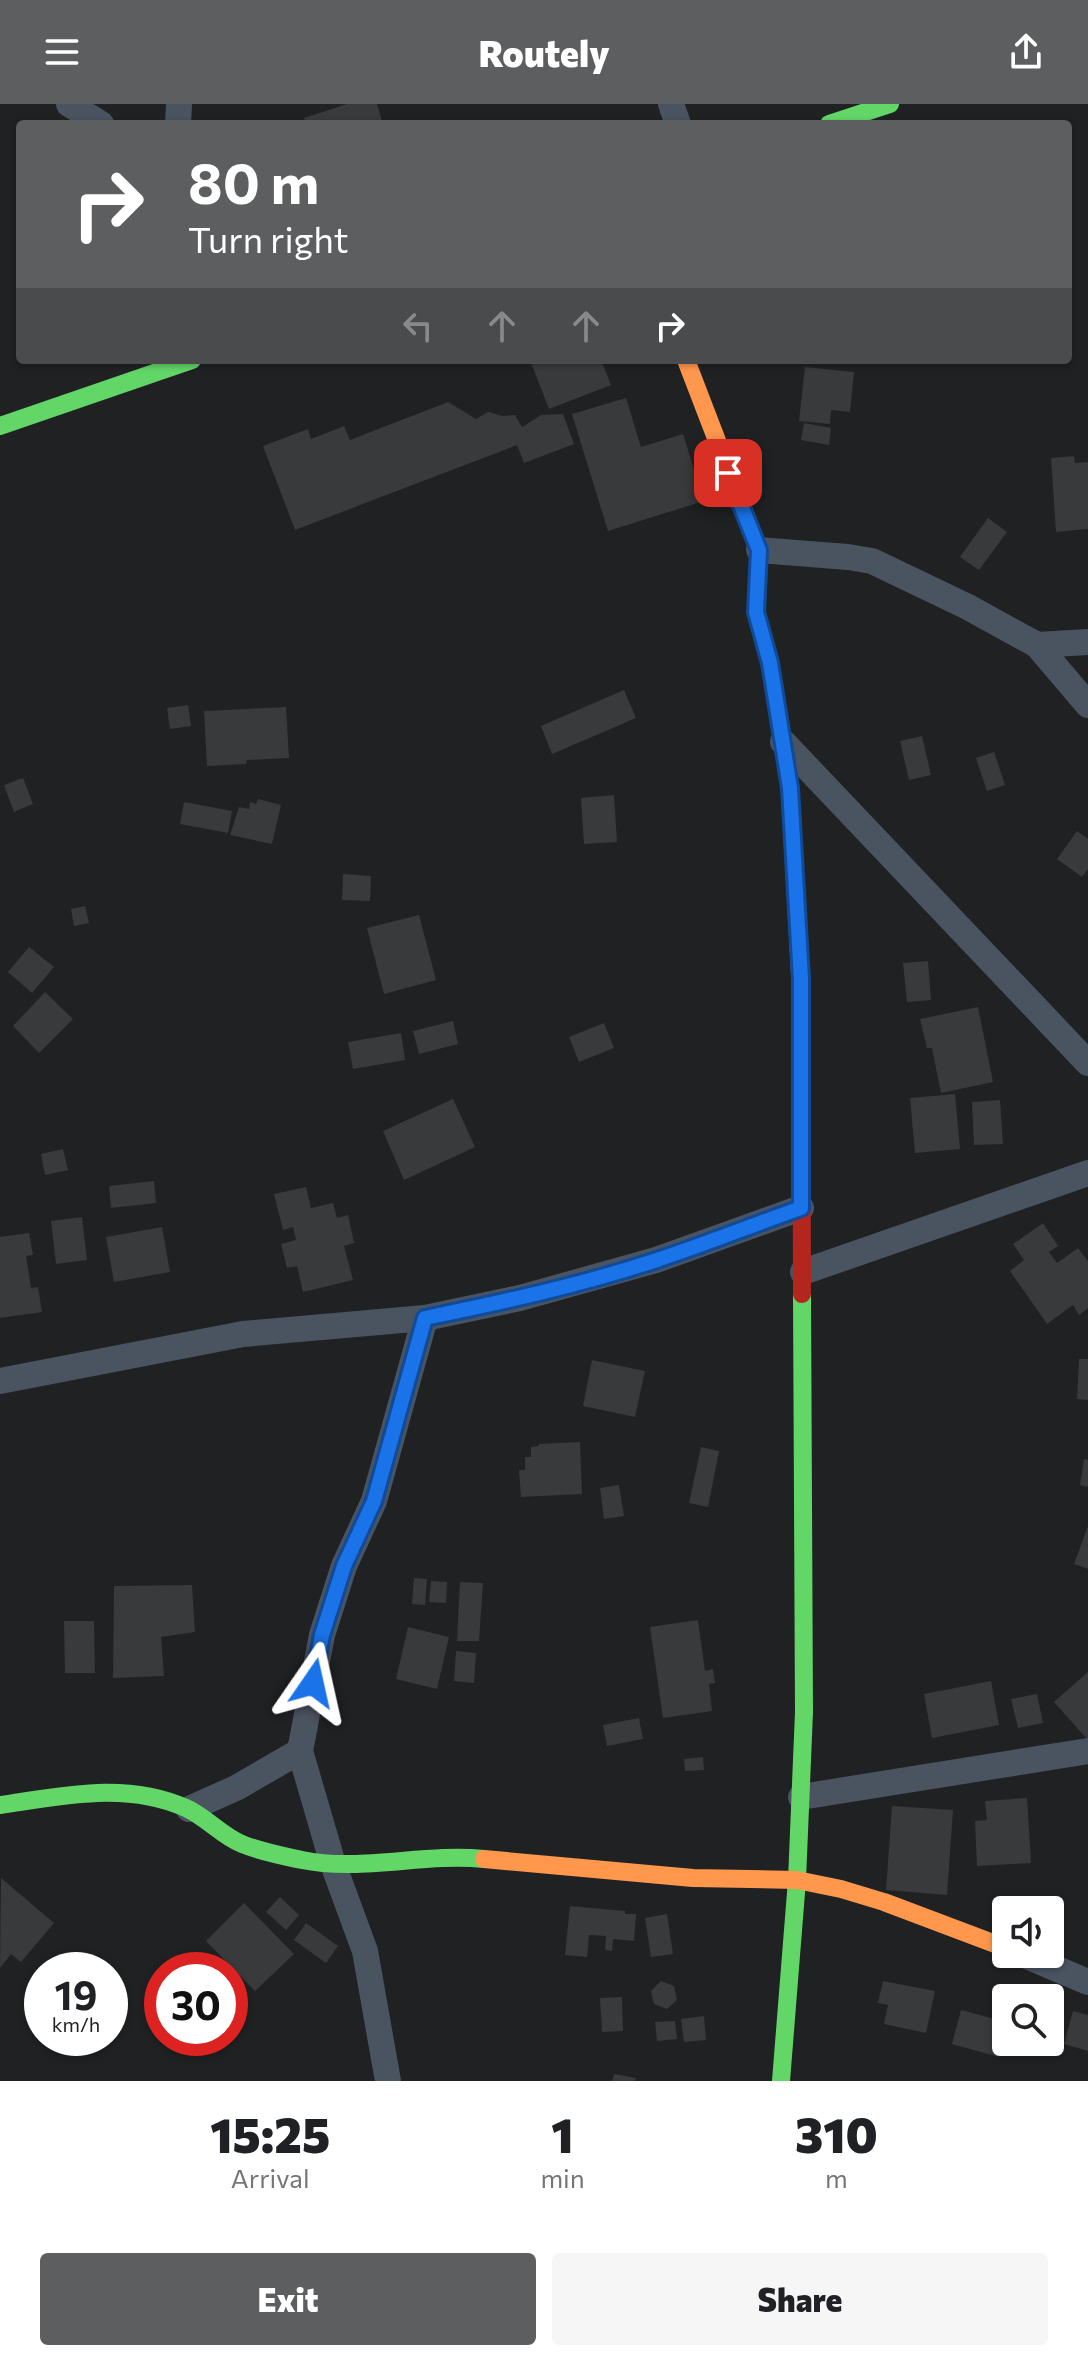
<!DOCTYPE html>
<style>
:root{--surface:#fff;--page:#f6f6f6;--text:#202124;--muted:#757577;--accent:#5c5e60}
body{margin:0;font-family:Commissioner,sans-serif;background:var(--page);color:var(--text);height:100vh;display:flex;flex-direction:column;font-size:30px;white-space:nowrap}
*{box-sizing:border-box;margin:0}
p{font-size:26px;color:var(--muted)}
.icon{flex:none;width:44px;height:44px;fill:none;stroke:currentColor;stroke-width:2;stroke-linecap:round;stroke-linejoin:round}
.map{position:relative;height:1977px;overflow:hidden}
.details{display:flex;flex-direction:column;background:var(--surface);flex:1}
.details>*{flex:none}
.guide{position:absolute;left:16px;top:16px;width:1056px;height:244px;border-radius:8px;box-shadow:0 2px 6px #0004;background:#5c5e60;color:#fff;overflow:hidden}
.buttons{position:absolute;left:992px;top:1792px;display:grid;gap:16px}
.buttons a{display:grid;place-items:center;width:72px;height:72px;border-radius:8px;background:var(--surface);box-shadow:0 2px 6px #0004;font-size:40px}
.speed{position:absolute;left:24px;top:1848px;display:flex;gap:16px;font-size:40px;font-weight:700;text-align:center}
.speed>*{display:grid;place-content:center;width:104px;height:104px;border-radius:50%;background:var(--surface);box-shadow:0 2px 6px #0004;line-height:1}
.speed small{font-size:20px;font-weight:400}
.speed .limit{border:12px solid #d22;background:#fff;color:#111}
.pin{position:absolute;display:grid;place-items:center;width:68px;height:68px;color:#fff;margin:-34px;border-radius:16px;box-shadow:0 4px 12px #0006}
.me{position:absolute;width:88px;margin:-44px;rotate:11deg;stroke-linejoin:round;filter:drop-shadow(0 0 6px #0008)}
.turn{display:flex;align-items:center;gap:28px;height:168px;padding:0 40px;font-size:36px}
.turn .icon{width:104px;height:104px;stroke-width:2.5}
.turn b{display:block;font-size:56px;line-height:68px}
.lanes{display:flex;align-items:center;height:76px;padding:0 40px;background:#0003;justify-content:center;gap:40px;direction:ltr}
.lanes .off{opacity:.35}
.eta{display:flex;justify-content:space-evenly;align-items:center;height:136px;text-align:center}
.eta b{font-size:48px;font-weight:800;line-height:56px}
.primary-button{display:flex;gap:16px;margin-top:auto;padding:16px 40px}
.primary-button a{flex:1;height:92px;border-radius:8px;background:var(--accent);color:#fff;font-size:32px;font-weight:800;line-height:92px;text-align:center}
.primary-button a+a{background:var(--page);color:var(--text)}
header{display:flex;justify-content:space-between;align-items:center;height:104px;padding:0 40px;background:var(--accent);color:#fff;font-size:36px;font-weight:800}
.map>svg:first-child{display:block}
.building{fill:#383a3c}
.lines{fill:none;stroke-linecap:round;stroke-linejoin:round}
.street{stroke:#4a5360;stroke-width:26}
.fast{stroke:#63d668;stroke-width:18}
.slow{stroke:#ff974d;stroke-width:18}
.jam{stroke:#b3261e;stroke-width:18}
.route-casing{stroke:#114b97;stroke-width:20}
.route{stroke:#1a73e8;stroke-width:14}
</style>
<header><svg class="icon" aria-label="menu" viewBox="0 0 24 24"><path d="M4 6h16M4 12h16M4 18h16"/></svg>Routely<svg class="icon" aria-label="share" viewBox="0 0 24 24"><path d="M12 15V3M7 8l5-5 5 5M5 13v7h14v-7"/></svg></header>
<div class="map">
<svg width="1088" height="1977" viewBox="0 0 1088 1977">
<rect width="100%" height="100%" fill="#1f2123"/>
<g class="building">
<polygon points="347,0 377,0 383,20 306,20 304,14"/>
<polygon points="530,256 601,256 611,281 549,305"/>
<polygon points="805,263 854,268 850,308 831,306 830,320 799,317"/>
<polygon points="626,294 641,343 683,330 704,397 608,427 572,310"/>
<polygon points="448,298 476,315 488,308 503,312 515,311 522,323 541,311 563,310 574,340 524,359 517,341 295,426 263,342 308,325 311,335 344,322 350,336"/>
<polygon points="804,319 831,324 829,341 801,336"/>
<polygon points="1074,352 1075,359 1088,358 1088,425 1056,428 1051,354"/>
<polygon points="988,414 1007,428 979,466 960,453"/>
<polygon points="624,586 636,614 552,650 541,622"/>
<polygon points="188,601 191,622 170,625 167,604"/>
<polygon points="286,603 289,654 247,656 246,660 207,662 204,607"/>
<polygon points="922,632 931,671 909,676 900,637"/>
<polygon points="994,648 1005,681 987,687 976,654"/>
<polygon points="23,674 33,700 14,708 4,681"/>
<polygon points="614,691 617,738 584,740 581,694"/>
<polygon points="258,695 281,701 272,740 230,731 239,703 249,705 250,698 256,700"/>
<polygon points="184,698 232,707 228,729 180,720"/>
<polygon points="1077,727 1088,735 1088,765 1082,773 1057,755"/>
<polygon points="343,770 371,772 370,797 342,796"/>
<polygon points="85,802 89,819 74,822 71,805"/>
<polygon points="419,811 436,876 384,890 367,824"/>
<polygon points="29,843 54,863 32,889 8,868"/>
<polygon points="928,857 931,896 907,898 903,859"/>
<polygon points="45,888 73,915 39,949 13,922"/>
<polygon points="978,903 993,978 941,989 932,944 927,944 920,915"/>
<polygon points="453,917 458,940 419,950 413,927"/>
<polygon points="604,919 614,944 579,958 569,933"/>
<polygon points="401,929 405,956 353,965 348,938"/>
<polygon points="955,990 960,1045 915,1049 910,994"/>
<polygon points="453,995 475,1043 404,1076 383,1027"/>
<polygon points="1000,996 1003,1040 974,1041 972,998"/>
<polygon points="63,1045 68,1066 45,1071 41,1050"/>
<polygon points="154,1077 156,1099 111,1104 109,1082"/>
<polygon points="306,1083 311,1104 333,1099 337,1114 348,1111 354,1139 344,1142 353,1176 303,1188 297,1162 287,1164 281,1140 296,1136 293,1123 283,1126 274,1090"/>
<polygon points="82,1113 87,1156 56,1160 51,1117"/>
<polygon points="1043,1119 1058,1142 1049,1148 1057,1159 1078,1144 1088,1157 1088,1204 1079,1211 1073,1201 1047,1220 1010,1167 1024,1156 1013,1140"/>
<polygon points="162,1123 170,1168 114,1178 106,1133"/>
<polygon points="29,1129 33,1151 26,1152 31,1184 38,1183 42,1208 0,1214 0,1133"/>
<polygon points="1079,1255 1088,1255 1088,1296 1077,1295"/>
<polygon points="592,1256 645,1267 635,1313 583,1302"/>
<polygon points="580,1338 582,1390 521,1393 519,1366 525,1366 525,1353 531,1353 531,1343 539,1342 539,1340"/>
<polygon points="701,1343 719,1347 708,1403 689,1399"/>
<polygon points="1084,1355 1088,1356 1088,1383 1080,1381"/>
<polygon points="619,1381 624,1412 604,1415 600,1384"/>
<polygon points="1088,1422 1088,1465 1074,1460"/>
<polygon points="414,1474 427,1475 425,1501 412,1500"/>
<polygon points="431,1477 447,1478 446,1499 429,1498"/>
<polygon points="460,1478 483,1479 479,1537 457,1537"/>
<polygon points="192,1481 195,1528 161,1533 164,1572 113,1574 114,1482"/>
<polygon points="698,1516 705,1567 713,1565 715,1579 709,1580 712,1607 663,1614 650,1523"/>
<polygon points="64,1517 94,1517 95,1569 65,1569"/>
<polygon points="408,1523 449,1533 437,1585 396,1575"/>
<polygon points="456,1547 476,1549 474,1579 454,1577"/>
<polygon points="1088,1568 1088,1636 1054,1598"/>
<polygon points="991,1577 999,1621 932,1634 924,1590"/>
<polygon points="1037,1590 1043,1619 1018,1624 1011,1595"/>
<polygon points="639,1614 643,1635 607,1642 603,1621"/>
<polygon points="703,1653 704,1666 685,1667 684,1655"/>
<polygon points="1027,1694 1031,1759 977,1762 975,1717 987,1716 985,1697"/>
<polygon points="892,1702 953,1706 947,1791 886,1786"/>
<polygon points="1,1774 54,1819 21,1858 11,1850 0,1864"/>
<polygon points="280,1793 299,1811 286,1826 266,1808"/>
<polygon points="244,1799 294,1850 255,1887 206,1837"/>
<polygon points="570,1802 625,1807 625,1810 636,1810 634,1837 613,1835 612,1847 605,1846 606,1832 589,1831 587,1853 565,1851"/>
<polygon points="667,1810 673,1850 651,1853 645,1814"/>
<polygon points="306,1819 338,1842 326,1859 294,1836"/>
<polygon points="661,1877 674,1882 677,1896 667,1905 654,1900 651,1887"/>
<polygon points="883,1877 935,1887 926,1929 884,1920 888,1901 878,1899"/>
<polygon points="622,1893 623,1927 602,1928 600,1894"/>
<polygon points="961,1906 1006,1918 999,1953 952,1940"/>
<polygon points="1073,1907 1088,1911 1088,1947 1064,1940"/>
<polygon points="704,1912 706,1936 684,1938 681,1915"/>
<polygon points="675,1917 677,1935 657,1937 655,1918"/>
<polygon points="614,1970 636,1974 635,1977 612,1977"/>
</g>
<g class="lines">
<g class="street">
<polyline points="69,0 101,20"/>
<polyline points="671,0 678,20"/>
<polyline points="178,20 179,0"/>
<polyline points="759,446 848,453 872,457 968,503 1037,541 1088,538"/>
<polyline points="1037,541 1088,601"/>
<polyline points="783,638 1088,959"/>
<polyline points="803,1168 1088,1069"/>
<polyline points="0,1277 243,1230 425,1214 520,1194 656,1156 801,1104"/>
<polyline points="801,1693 1088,1647"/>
<polyline points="189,1705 236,1684 300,1647"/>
<polyline points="1022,1850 1088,1878"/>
<polyline points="388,1977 365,1847 333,1760 300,1647 322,1531 344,1462 374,1397 425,1214"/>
</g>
<g class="fast">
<polyline points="829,20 890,0"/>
<polyline points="0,322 192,256"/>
<path d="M0,1701C62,1692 126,1677 186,1704C206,1713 222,1732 242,1740C261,1748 283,1752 302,1756C360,1768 424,1749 484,1755"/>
<polyline points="781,1977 797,1776 804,1608 802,1190"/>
</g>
<g class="slow">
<polyline points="686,256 759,446 756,508 770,559 790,684 801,888"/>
<polyline points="484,1755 693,1774 797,1776 841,1785 884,1798 1006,1844"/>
</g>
<polyline class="jam" points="801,888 802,1190"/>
</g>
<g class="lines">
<g class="route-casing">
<path id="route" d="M313,1579L322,1531L344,1462L374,1397L425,1214C503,1198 581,1181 657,1156C705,1140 753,1121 801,1104V875L790,684L770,559L756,508L759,446L728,369"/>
</g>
<use href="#route" class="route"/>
</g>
</svg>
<div class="buttons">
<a><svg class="icon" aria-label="sound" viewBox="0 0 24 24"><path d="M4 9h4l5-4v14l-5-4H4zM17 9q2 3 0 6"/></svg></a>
<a><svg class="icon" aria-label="search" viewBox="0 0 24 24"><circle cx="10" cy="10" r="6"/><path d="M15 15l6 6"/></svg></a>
</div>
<div class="speed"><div>19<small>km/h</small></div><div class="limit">30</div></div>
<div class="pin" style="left:728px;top:369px;background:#d93025"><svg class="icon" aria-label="arrive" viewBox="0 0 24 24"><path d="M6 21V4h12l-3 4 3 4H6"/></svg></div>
<svg class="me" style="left:313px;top:1579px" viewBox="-20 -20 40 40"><path d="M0-17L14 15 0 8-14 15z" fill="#1a73e8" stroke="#fff" stroke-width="4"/></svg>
<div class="guide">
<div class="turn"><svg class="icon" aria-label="right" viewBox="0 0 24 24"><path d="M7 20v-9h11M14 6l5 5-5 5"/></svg><div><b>80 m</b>Turn right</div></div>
<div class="lanes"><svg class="icon off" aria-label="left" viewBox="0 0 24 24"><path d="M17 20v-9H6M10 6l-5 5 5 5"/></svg><svg class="icon off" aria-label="ahead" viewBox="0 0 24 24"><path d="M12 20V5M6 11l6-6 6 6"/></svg><svg class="icon off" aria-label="ahead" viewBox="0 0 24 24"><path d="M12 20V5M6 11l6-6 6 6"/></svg><svg class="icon" aria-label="right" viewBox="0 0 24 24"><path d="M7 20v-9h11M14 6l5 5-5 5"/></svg></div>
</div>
</div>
<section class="details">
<div class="eta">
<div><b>15:25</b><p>Arrival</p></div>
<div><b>1</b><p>min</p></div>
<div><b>310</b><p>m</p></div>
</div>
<div class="primary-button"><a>Exit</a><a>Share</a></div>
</section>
